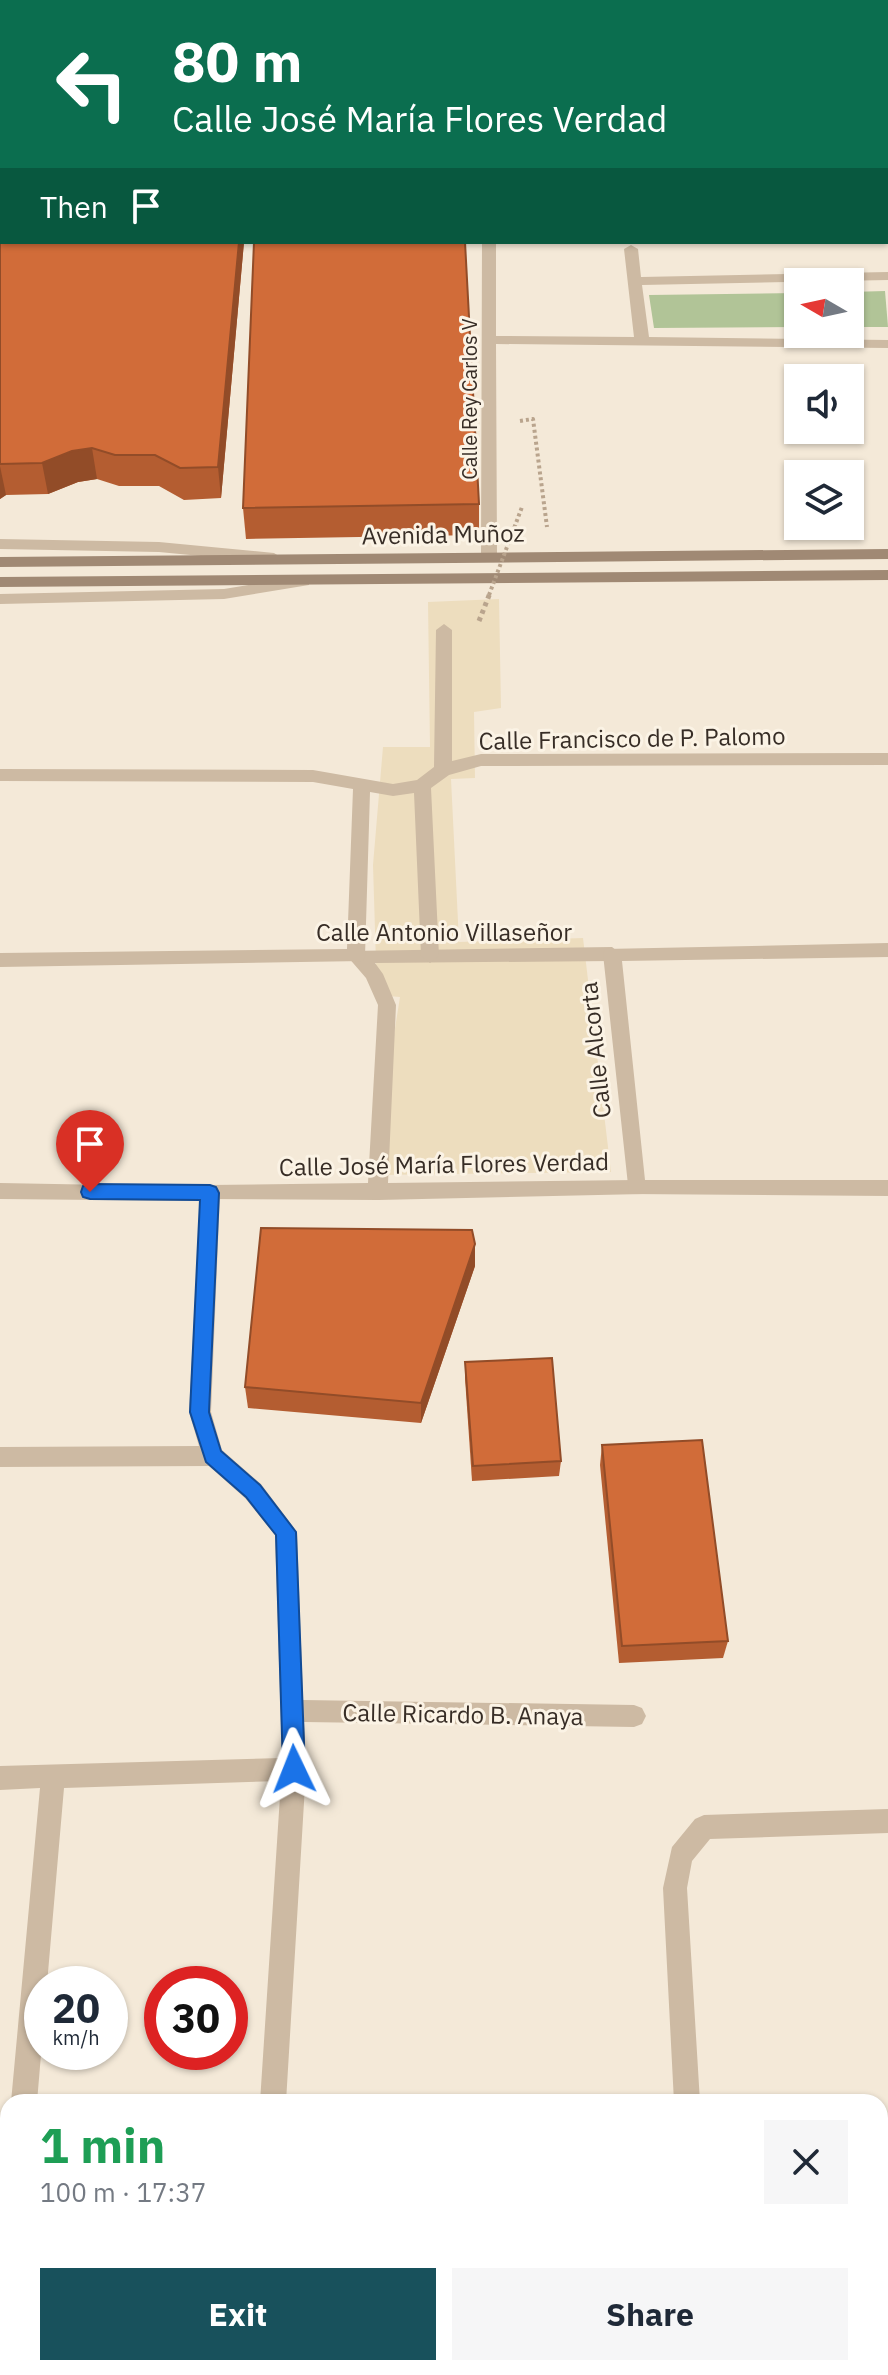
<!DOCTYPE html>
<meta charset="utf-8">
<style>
:root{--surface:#fff;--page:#f6f6f7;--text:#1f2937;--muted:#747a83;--accent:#18515c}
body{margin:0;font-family:"IBM Plex Sans",sans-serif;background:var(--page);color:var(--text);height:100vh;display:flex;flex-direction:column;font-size:30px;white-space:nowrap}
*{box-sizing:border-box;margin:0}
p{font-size:26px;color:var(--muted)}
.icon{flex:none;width:44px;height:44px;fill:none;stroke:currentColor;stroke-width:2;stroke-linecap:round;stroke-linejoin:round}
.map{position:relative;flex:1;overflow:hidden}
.sheet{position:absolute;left:0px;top:2094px;width:888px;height:282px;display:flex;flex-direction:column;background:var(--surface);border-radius:24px 24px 0 0;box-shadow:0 2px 6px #0004}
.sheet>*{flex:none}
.hud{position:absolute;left:0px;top:0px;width:888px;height:244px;box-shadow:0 2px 6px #0004;background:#0b6e4f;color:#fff;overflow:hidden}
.needle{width:52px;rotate:279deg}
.controls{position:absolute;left:784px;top:268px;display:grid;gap:16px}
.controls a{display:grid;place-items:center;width:80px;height:80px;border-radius:0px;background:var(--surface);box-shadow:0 2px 6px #0004;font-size:40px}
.speed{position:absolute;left:24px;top:1966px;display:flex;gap:16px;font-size:40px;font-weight:700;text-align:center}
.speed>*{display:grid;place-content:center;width:104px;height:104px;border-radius:50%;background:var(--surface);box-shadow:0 2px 6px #0004;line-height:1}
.speed small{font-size:20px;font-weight:400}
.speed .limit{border:12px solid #d22;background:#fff;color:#111}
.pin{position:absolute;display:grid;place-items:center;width:68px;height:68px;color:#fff;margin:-82px -34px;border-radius:50% 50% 50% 0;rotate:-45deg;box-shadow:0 0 8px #0007}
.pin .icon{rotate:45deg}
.me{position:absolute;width:88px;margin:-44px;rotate:358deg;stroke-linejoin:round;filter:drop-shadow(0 0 6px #0008)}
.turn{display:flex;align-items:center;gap:28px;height:168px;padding:0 40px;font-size:36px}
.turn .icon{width:104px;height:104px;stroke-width:2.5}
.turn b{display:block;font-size:56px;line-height:68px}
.then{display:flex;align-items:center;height:76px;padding:0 40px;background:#0003;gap:16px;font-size:30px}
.round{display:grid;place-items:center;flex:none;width:84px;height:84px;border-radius:0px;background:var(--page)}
.headline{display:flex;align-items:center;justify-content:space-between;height:136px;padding:0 40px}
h1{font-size:48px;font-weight:800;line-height:60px;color:#1e9e55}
.action{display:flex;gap:16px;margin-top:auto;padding:16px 40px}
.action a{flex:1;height:92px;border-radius:0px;background:var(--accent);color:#fff;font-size:32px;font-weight:800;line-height:92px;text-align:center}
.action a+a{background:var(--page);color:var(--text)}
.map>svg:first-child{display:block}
.green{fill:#b1c497}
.plaza{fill:#edddbe}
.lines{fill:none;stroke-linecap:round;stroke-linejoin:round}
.path{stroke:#b9a48d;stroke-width:4;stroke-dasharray:3 3;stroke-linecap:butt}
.pedestrian{fill:#cdbaa3;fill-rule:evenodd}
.minor{fill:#cdbaa3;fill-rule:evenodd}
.secondary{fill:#a08974;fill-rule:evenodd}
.path-bridge-far1{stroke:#b9a48d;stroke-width:4;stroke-dasharray:3 3;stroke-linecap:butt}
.path-bridge{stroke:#b9a48d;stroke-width:5;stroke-dasharray:4 4;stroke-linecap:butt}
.wall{fill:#b45d31}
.shaded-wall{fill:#924c28}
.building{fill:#d16c39;stroke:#924c28;stroke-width:2}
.route{fill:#1a73e8;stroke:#114b97;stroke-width:2}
.labels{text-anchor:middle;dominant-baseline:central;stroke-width:6;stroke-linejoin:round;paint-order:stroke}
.far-street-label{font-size:20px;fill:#372d26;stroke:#fbf3e5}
.street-label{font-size:24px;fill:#372d26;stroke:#fbf3e5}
</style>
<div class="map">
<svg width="888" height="2375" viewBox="0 0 888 2375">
<rect width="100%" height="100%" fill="#f4e9d8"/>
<g class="green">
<polygon points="885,291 888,327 850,327 850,292"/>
<polygon points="798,293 798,327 654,328 649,295"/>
</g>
<polygon class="plaza" points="499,599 501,708 474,712 475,778 451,779 459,942 583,938 611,1172 378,1175 385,1091 400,997 377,995 373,865 383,747 430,747 428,602"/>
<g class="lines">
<polyline class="path" points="520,421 533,419 547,527"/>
<polygon class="pedestrian" points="612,947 621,954 612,961 375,963 383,974 396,1005 388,1183 636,1180 643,1182 646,1188 643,1194 378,1200 203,1199 200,1193 203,1187 210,1185 368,1183 378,1005 366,978 347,956 349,951"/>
<g class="minor">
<rect x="193" y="0" width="12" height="2"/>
<rect x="475" y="0" width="12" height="2"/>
<rect x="769" y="0" width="12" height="2"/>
<rect x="886" y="194" width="2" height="8"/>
<polygon points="482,242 496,242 496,336 634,337 624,249 631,245 638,249 641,277 888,272 888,280 642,285 649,337 888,340 888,348 496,344 497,556 489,561 481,556"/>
<polygon points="0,539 159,542 274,553 282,558 274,563 159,552 0,549"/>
<polygon points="303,576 309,577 309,585 224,599 0,604 0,594 224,589"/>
<polygon points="444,624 452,630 452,761 481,754 888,753 888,765 481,766 449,775 431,788 439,956 430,963 421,956 414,793 393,796 370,792 365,956 363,961 0,967 0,953 347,949 353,789 313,782 0,781 0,769 313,770 393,784 417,780 434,767 436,630"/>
<polygon points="888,943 888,957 622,961 645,1180 888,1180 888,1196 629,1194 603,954 605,949"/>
<polygon points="0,1183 217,1187 220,1193 211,1412 222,1450 261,1484 297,1532 303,1700 634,1705 642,1708 646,1716 642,1724 634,1727 304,1722 306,1769 286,2102 260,2102 281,1781 64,1788 47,1984 42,1984 42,2043 37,2102 11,2102 40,1788 0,1790 0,1766 282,1758 275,1535 245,1498 209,1466 0,1467 0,1447 199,1446 189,1412 200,1201 0,1199"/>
<polygon points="888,1809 888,1833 710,1839 692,1861 687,1888 700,2102 674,2102 663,1888 672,1847 695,1819 704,1815"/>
<rect x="0" y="2195" width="8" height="26"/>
<polygon points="241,2368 269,2368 268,2375 240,2375"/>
<polygon points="686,2368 714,2368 715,2375 687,2375"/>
</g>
<g class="secondary">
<polygon points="888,549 888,559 0,567 0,557"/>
<polygon points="888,570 888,580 0,587 0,577"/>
</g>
<polyline class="path-bridge-far1" points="489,595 522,507"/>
<polyline class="path-bridge" points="479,621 490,593"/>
</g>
<g class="wall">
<polygon points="0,157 2,242 244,242 221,498 184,500 159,486 119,486 97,479 78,482 48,494 6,495 0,499"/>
<polygon points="479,504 479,535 246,539 243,508"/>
<polygon points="475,1244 475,1266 421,1423 248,1408 245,1387"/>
<polygon points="465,1362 561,1461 559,1476 472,1481 465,1378"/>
<polygon points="602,1445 728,1641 723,1658 619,1663 600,1465"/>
</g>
<g class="shaded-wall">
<polygon points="239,242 244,242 221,498 218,467"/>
<polygon points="92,448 97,479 78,482 48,494 42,463 72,451"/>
<polygon points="0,466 6,495 0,499"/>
<polygon points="475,1244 475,1266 421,1423 421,1403"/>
</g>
<g class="building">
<polygon points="2,148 2,242 239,242 218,467 180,468 155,455 115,455 92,448 72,451 42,463 0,464 0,157"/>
<polygon points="254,242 465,242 479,504 243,508"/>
<polygon points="261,1228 472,1230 475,1244 421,1403 245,1387"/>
<polygon points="552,1358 561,1461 473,1466 465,1362"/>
<polygon points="702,1440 728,1641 622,1646 602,1445"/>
</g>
<polygon class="route" points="90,1184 210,1185 216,1187 219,1193 209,1412 221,1451 260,1485 296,1532 305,1769 302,1777 294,1780 287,1777 283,1769 276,1535 246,1497 206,1462 190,1412 200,1200 90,1199 83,1197 81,1192 83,1186"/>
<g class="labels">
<g class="far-street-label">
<text transform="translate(469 399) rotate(-90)">Calle Rey Carlos V</text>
</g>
<g class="street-label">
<text transform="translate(443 534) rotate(-1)">Avenida Muñoz</text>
<text transform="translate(632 738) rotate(-1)">Calle Francisco de P. Palomo</text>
<text x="444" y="932">Calle Antonio Villaseñor</text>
<text transform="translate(595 1050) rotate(-96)">Calle Alcorta</text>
<text transform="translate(444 1164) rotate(-1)">Calle José María Flores Verdad</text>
<text transform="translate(463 1714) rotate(1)">Calle Ricardo B. Anaya</text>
</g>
</g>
</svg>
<div class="controls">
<a><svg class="needle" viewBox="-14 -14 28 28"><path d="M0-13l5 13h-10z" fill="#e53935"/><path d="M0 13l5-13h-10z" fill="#747a83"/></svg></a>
<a><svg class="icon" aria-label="sound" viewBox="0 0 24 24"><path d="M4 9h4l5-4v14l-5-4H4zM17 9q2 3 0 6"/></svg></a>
<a><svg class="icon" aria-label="layers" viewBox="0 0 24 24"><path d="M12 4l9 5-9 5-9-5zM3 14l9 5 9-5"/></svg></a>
</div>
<div class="speed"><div>20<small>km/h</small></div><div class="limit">30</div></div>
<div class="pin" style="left:90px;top:1192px;background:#d93025"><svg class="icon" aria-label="arrive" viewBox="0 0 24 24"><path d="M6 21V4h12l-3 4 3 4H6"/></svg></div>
<svg class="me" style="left:294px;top:1769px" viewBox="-20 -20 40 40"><path d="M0-17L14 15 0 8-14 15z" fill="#1a73e8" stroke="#fff" stroke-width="4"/></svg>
<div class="hud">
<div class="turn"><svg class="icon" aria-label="left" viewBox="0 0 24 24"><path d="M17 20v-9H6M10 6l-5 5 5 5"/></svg><div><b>80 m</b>Calle José María Flores Verdad</div></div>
<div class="then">Then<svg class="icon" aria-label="arrive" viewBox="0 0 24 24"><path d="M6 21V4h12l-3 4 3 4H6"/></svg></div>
</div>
<section class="sheet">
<div class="headline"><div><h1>1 min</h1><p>100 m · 17:37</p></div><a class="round"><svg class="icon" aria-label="close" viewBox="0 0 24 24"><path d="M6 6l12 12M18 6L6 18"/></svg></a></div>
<div class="action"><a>Exit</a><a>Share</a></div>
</section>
</div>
